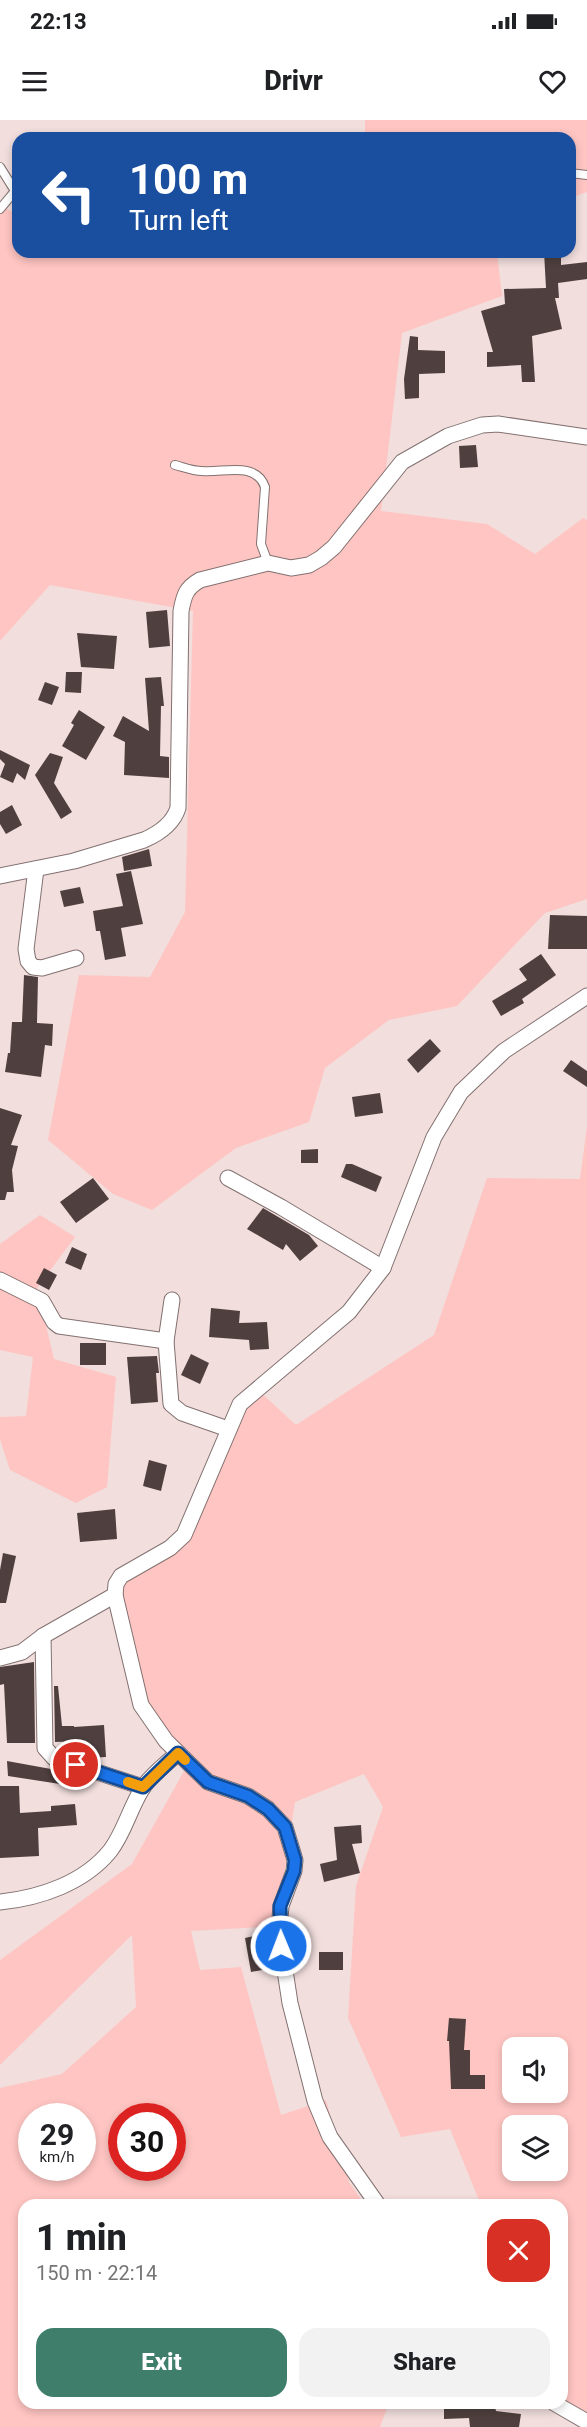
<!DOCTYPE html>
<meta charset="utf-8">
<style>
:root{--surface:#fff;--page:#f2f2f2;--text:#202124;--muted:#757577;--accent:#3f7e6b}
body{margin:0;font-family:Roboto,sans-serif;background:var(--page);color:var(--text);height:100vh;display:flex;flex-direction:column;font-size:22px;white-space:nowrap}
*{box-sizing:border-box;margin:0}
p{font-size:20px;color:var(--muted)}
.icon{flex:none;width:33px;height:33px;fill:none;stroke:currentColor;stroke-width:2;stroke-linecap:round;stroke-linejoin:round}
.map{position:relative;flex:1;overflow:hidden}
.details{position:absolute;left:18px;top:2079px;width:550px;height:210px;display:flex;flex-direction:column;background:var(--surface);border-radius:18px;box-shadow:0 3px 9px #0003}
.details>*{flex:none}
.banner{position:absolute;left:12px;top:12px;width:564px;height:126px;border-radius:18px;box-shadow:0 3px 9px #0003;background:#1a4fa0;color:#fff;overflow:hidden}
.buttons{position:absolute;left:502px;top:1917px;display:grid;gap:12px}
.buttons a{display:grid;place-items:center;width:66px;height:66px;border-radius:12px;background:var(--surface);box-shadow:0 3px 9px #0003;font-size:30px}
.speed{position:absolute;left:18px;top:1983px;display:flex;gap:12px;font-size:30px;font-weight:700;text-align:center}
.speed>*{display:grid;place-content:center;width:78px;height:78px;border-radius:50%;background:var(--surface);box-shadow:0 3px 9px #0003;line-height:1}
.speed small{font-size:15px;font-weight:400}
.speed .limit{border:9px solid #d22;background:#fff;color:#111}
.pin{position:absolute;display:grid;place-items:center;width:51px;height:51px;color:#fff;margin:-26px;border:3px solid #fff;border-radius:50%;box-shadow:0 2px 6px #0007}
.me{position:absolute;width:66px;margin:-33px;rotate:359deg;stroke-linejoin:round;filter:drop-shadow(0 0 4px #0008)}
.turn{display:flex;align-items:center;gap:21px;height:126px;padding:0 18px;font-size:27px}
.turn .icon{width:78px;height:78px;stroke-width:2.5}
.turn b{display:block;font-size:42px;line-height:51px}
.round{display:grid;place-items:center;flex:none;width:63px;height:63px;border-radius:18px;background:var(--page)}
.overview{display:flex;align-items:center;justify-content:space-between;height:102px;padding:0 18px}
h1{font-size:36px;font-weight:800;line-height:45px}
.primary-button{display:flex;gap:12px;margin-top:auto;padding:12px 18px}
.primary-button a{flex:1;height:69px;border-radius:18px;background:var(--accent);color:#fff;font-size:24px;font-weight:800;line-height:69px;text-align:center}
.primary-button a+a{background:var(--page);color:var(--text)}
.status{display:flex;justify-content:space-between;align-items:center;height:42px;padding:0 30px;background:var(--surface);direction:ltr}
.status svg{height:16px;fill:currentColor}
header{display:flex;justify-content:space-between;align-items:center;height:78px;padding:0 18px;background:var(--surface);font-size:27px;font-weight:800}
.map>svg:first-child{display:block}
.green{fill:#ffc5c2;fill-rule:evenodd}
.building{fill:#4f403f}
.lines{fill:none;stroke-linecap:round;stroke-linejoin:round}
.lane-casing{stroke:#827170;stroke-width:10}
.street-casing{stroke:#827170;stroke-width:17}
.lane{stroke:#fff;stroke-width:8}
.street{stroke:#fff;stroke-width:15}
.route-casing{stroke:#114b97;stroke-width:15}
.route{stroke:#1a73e8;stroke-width:10}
.slow{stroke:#f59e0b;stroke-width:10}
</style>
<div class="status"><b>22:13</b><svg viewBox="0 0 49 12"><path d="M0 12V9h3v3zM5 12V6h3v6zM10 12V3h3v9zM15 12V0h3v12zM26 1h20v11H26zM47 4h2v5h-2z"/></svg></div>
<header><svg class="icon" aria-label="menu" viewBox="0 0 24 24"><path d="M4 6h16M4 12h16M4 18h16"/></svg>Drivr<svg class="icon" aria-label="heart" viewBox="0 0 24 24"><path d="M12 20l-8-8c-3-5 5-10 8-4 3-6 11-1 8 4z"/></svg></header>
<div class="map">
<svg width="587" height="2307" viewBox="0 0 587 2307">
<rect width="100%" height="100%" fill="#f1dedd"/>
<g class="green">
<polygon points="365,0 587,0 587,72 570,78 570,18 365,18"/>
<polygon points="0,85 18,95 18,132 80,132 84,134 96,132 497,132 502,176 402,213 381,391 487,404 535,434 583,398 587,400 587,779 545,793 457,886 389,900 325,948 309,1002 236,1028 152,1090 113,1074 48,1020 79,855 150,857 185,792 193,491 50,465 0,521"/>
<path d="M587,1006V2297L562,2283V2085H481L450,2009L401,2017L348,1898L356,1766L383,1687L364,1654L295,1682L276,1806L191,1811L200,1850L241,1847L281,1995L326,1980L349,2062L365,2085H24V2283H389L380,2307H0V1968L62,1954L136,1887L132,1815L0,1945V1840L132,1744L184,1651L140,1589L120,1466L165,1436L194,1399L222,1304L257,1269L296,1305L434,1215L487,1058L580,1059ZM513,1928H558V1972H513ZM32,1996H82V2048H32ZM122,1996H172V2048H122ZM513,2006H558V2050H513Z"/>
<polygon points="40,1095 75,1117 37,1168 54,1239 116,1257 107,1367 76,1383 10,1350 0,1319 0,1297 26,1296 33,1237 0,1230 0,1124"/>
</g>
<g class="building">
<polygon points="544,132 561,132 561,145 587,142 587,159 558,163 559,178 555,178 562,209 532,216 535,262 522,262 521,245 487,247 487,232 493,232 481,191 505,184 504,169 546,168"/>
<polygon points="410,216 418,217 418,230 445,231 445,253 419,254 419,278 405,279 404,259"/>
<polygon points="476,325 478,347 460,348 459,326"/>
<polygon points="167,490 170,526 149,528 146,492"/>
<polygon points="77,513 117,516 114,549 81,547"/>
<polygon points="66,552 82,552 81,573 65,572"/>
<polygon points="161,557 164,586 161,586 160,636 169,637 169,658 124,655 125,622 113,616 123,596 149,611 145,558"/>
<polygon points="45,562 59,567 52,585 38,580"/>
<polygon points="79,590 105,607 86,640 62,626 74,605 71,603"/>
<polygon points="0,630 30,645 25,660 17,653 13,663 0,657 5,644 0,639"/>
<polygon points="50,633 63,637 54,663 72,692 61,699 35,655"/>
<polygon points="12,685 22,705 6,714 0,704 0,692"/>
<polygon points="149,729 152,746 124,751 122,737"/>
<polygon points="131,751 143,804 121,808 126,836 105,840 100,811 96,811 93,791 123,786 116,754"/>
<polygon points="80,767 84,783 64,787 60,771"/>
<polygon points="550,795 587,796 587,829 548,829"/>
<polygon points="541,834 556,855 522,879 524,883 501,896 492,881 527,860 519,849"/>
<polygon points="24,855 38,857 37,903 53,904 52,926 45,925 41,957 5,952 8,933 10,933 12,902 22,902"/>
<polygon points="430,919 441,931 418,953 407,940"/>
<polygon points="571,940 587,951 587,967 563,951"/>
<polygon points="380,973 383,993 355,997 352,977"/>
<polygon points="0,988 22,995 11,1025 18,1026 12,1050 14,1072 7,1072 5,1080 0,1080"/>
<polygon points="318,1029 318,1043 301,1043 301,1030"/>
<polygon points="346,1044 352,1044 382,1057 376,1072 341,1057"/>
<polygon points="93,1058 109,1079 76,1103 60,1082"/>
<polygon points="263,1088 309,1115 318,1126 300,1141 286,1124 283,1130 247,1109"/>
<polygon points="72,1127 87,1134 81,1150 65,1143"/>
<polygon points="44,1148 57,1155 49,1170 36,1163"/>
<polygon points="211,1188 240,1191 239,1203 267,1202 269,1229 250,1230 249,1220 209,1217"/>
<rect x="80" y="1223" width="26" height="22"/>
<polygon points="191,1234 209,1243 200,1264 181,1255"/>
<polygon points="157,1236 159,1253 156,1253 158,1282 131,1284 127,1237"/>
<polygon points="149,1340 167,1345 161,1371 143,1366"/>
<polygon points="115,1389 117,1419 80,1422 77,1393"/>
<polygon points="3,1433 16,1436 6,1483 0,1483 0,1450"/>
<polygon points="34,1542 35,1623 7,1623 4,1564 0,1565 0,1547"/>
<polygon points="54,1566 58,1566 62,1606 74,1606 74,1607 104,1605 106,1637 85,1638 84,1621 55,1622"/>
<polygon points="7,1641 62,1651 60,1664 8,1656"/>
<polygon points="0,1666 19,1666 20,1693 51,1691 51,1686 75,1684 77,1705 38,1708 39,1736 0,1738"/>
<polygon points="361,1705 362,1723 352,1724 360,1753 324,1762 320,1744 337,1740 334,1707"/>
<polygon points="266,1813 273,1848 251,1852 245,1818"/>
<rect x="319" y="1832" width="24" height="18"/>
<polygon points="449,1898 466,1899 464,1930 470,1930 470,1955 485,1955 485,1969 451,1969 449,1921 447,1921"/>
<polygon points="444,2283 494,2283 496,2291 521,2294 519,2307 470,2307 469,2298 444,2299"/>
</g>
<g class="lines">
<g class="lane-casing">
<g id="lane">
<polyline points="0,47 15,71 18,72"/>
<polyline points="570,53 587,55"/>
<polyline points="0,89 15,71"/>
<path d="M175,345C183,347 193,351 202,351C224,353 256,341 265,367L261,424L268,443"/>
</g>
</g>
<g class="street-casing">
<g id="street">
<polyline points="36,749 26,829 28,841 33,847 42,848 76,838"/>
<path d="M0,756L74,741L144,720C160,713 173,704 178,688L181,491C184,475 186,468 200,460L268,443L291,448L309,445L321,438L334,427L402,342L448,316L482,305L498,304L587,317"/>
<polyline points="228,1058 281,1087 383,1148"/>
<polyline points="0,1160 42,1181 54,1202 59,1206 166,1221"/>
<polyline points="172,1180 166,1221 171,1284 182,1293 228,1309"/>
<polyline points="43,1516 45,1628 54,1638 143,1667"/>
<polyline points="0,1538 22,1532 43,1516 115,1475"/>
<path d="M0,1782C40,1778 84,1763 110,1731C124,1713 130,1688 142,1669C150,1656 166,1644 178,1633"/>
<polyline points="378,2085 330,2017 315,1981 290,1883 279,1811 281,1786 294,1751 295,1740 285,1707 268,1689 248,1676 208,1662 166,1621 141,1585 115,1475 116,1464 121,1456 170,1428 184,1415 240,1284 349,1192 383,1148 434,1017 461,972 504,931 587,876"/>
<polyline points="554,2283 587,2302"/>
</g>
</g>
<use href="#lane" class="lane"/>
<use href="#street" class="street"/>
</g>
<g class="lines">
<g class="route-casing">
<polyline id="route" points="76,1645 143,1667 178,1633 208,1662 248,1676 268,1689 285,1707 295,1740 294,1751 280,1786 281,1826"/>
</g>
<use href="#route" class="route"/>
<polyline class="slow" points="128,1662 143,1667 178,1633 185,1640"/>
</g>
</svg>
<div class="buttons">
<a><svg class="icon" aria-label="sound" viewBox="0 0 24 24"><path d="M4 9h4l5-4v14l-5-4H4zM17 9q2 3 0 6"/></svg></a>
<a><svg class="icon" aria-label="layers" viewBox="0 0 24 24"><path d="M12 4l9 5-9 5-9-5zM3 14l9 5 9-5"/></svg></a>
</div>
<div class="speed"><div>29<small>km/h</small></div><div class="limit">30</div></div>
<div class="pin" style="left:76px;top:1645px;background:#d93025"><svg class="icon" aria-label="arrive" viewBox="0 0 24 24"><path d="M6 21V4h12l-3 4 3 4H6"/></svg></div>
<svg class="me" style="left:281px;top:1826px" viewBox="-20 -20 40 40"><circle r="17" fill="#1a73e8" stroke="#fff" stroke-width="3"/><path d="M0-11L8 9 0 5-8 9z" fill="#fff"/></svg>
<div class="banner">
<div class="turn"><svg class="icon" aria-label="left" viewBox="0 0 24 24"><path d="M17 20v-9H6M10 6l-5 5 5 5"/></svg><div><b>100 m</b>Turn left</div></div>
</div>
<section class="details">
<div class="overview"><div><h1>1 min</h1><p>150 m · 22:14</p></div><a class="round" style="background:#d93025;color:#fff"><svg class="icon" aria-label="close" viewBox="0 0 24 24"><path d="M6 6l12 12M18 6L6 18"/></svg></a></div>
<div class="primary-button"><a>Exit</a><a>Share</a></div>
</section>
</div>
